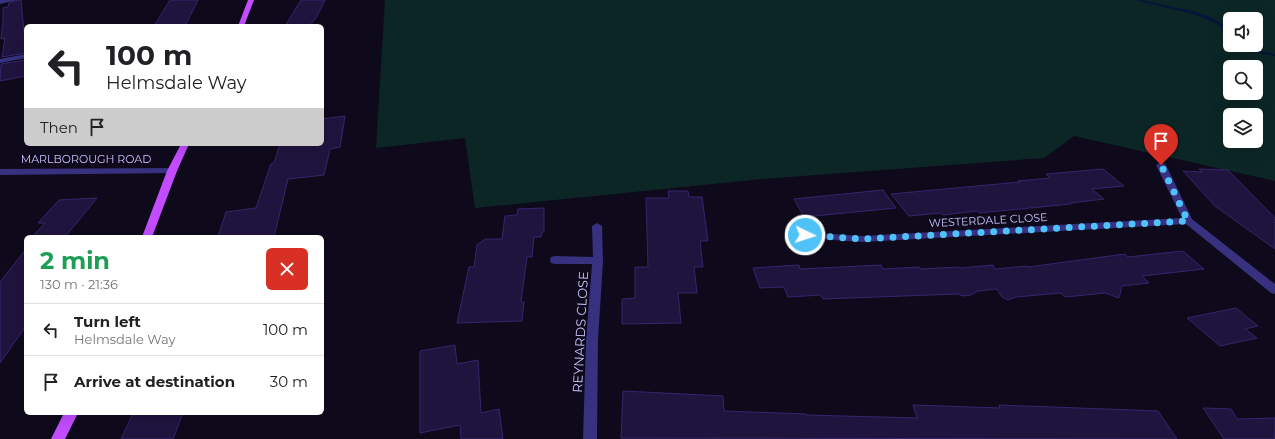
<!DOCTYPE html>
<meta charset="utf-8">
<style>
:root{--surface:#fff;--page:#f2f2f2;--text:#202124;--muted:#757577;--line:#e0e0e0}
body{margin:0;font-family:Montserrat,sans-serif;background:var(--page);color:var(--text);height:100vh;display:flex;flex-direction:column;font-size:15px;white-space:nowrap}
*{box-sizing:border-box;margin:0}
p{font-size:13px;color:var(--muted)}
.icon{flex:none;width:22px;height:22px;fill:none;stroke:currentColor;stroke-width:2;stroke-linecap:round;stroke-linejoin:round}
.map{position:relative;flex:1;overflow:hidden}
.panel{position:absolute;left:24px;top:235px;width:300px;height:180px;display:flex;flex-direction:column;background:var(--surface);border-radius:6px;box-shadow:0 4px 16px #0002}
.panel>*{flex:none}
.banner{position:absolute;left:24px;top:24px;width:300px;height:122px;border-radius:6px;box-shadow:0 4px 16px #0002;background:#fff;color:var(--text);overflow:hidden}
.buttons{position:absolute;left:1223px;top:12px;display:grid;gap:8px}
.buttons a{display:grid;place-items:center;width:40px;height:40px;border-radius:6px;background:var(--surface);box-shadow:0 4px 16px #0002;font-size:20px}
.pin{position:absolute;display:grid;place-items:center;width:34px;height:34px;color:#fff;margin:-41px -17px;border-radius:50% 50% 50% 0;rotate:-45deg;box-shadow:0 0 4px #0007}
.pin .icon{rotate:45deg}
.me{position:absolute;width:44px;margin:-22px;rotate:94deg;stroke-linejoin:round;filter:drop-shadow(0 0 3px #0008)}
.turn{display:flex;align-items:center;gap:14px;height:84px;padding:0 16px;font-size:18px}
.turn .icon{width:52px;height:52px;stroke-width:2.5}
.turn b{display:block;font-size:28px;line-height:34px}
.then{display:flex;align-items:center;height:38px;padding:0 16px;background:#0003;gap:8px;font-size:15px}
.round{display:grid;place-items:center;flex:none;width:42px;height:42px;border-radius:6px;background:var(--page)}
.summary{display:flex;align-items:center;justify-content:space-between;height:68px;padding:0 16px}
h1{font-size:24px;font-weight:700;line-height:30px;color:#1e9e55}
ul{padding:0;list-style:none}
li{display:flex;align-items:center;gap:12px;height:52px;padding:0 16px;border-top:1px solid var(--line)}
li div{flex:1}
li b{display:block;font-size:15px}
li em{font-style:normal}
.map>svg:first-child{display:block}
.green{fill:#0c2626;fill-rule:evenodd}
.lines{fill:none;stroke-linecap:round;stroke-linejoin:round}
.stream{fill:#05163a;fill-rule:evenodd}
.building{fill:#1f143e;stroke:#36256c}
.minor{fill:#37317f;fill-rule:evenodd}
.major{fill:#c34cff;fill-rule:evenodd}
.route{stroke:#4fc3f7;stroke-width:7;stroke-dasharray:0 12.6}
.labels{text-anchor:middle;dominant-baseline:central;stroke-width:3;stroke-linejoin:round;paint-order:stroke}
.street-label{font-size:11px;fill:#cec5ff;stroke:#0e0a1c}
.near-street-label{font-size:13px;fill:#cec5ff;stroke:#0e0a1c}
</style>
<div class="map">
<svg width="1275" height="439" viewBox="0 0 1275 439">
<rect width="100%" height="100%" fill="#0e0a1c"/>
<path class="green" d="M385,0H1275V181L1074,136L1044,158L762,179L475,208L465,138L376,148ZM1230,19H1256V45H1230ZM1230,67H1256V93H1230ZM1230,115H1256V141H1230Z"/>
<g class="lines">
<g class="stream">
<polygon points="1134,0 1142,0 1196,12 1208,16 1230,28 1230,31 1204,18 1193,14"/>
<polygon points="1251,45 1255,45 1254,49 1256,50 1275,54 1275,56 1252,52 1250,49"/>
</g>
</g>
<g class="building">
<polygon points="18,0 21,0 24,32 26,32 26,53 2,57 5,38 1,39 3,21 3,8 8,7 9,3"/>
<polygon points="170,0 198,0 185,26 154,26"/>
<polygon points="301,0 325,0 316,18 309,26 285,26"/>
<polygon points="26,60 26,76 0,81 1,64"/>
<polygon points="345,116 340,147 330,149 324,175 288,179 274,237 218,237 226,212 256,208 271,164 274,163 280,144 322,144 322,119"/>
<polygon points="1103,169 1124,186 1092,189 1104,199 1070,203 1071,204 979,213 977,211 943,215 941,213 909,216 891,194 1020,182 1018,181 1050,178 1046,174"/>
<polygon points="1199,169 1228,170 1275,218 1275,249 1215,206 1183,171 1202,172"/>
<polygon points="883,190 896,208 804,217 794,199"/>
<polygon points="668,191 688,191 689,197 702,197 708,241 700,241 703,267 694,267 697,293 678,293 681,323 622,324 622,299 635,298 635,267 648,267 646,198 669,198"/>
<polygon points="97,198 65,237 32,237 45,223 38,223 59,200"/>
<polygon points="544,208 544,232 542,232 541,237 534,237 532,257 527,257 521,302 524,302 522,321 457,323 469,267 474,267 477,245 485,239 502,239 505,216 517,215 518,209"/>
<polygon points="26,249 26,326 0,363 0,282"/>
<polygon points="1183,251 1204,269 1142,276 1149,283 1122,286 1119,298 1105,293 1065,297 1061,293 1016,297 1008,300 1002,297 997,289 978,291 971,295 964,296 957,294 823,299 821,295 788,297 784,287 760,288 753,268 799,265 800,269 881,265 883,269 919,267 920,269 959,267 960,268 993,265 995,269 1027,266 1028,267 1125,254 1128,257"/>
<polygon points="1236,308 1258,326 1245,329 1257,338 1220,346 1187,318"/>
<polygon points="455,345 457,364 478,360 481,413 499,409 503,439 461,439 460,425 420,433 420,351"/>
<polygon points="623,391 723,396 724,411 806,414 806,415 917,418 913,405 1000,408 999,405 1158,411 1177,439 621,438"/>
<polygon points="1203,408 1231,409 1237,419 1275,418 1275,439 1224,439"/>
<polygon points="133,413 183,413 173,439 121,439"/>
</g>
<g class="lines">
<g class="minor">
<polygon points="0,0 17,0 0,4"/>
<polygon points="26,54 26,58 0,63 0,59"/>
<polygon points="1161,162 1166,165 1192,219 1275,284 1275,294 1271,293 1186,224 862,242 790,237 785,234 790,231 862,236 1182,218 1156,165"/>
<polygon points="172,168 175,169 177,171 175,173 0,175 0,169"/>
<polygon points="597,223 602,226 603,261 598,340 597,439 583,439 586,340 592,264 555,264 551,263 550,260 551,257 555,256 593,257 592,226"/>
</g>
<g class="major">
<polygon points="248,0 254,0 244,26 238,26"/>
<polygon points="181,144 189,144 177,171 152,237 142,237 167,171"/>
<polygon points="64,413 78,413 65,439 51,439"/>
</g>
</g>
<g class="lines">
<polyline class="route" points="805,235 862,239 1188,221 1161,165"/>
</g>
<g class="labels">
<g class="street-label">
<text x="86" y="159">MARLBOROUGH ROAD</text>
<text transform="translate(988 220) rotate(-3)">WESTERDALE CLOSE</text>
</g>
<g class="near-street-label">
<text transform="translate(580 332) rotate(-87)">REYNARDS CLOSE</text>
</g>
</g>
</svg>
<div class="buttons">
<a><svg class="icon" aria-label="sound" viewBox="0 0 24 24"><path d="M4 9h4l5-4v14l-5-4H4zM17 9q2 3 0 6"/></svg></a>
<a><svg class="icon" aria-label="search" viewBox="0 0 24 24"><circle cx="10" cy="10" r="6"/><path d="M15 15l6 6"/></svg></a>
<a><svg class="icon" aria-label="layers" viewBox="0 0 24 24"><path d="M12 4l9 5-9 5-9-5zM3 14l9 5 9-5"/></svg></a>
</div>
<div class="pin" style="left:1161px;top:165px;background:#d93025"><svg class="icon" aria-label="arrive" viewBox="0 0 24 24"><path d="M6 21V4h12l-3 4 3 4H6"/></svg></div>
<svg class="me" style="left:805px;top:235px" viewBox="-20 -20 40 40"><circle r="17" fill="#4fc3f7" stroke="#fff" stroke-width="3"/><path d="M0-11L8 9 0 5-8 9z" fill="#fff"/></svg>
<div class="banner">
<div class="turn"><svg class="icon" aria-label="left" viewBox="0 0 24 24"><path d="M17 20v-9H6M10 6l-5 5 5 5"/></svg><div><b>100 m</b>Helmsdale Way</div></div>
<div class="then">Then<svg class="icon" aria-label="arrive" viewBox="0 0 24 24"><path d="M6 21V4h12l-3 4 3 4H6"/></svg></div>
</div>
<section class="panel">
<div class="summary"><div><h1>2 min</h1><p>130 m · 21:36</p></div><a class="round" style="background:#d93025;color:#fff"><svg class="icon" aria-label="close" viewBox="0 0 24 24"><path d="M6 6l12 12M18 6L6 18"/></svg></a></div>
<ul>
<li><svg class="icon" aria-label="left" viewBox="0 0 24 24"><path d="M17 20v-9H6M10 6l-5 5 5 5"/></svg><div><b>Turn left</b><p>Helmsdale Way</p></div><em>100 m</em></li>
<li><svg class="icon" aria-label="arrive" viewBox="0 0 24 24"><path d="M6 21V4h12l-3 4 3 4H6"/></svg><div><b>Arrive at destination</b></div><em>30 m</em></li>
</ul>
</section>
</div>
